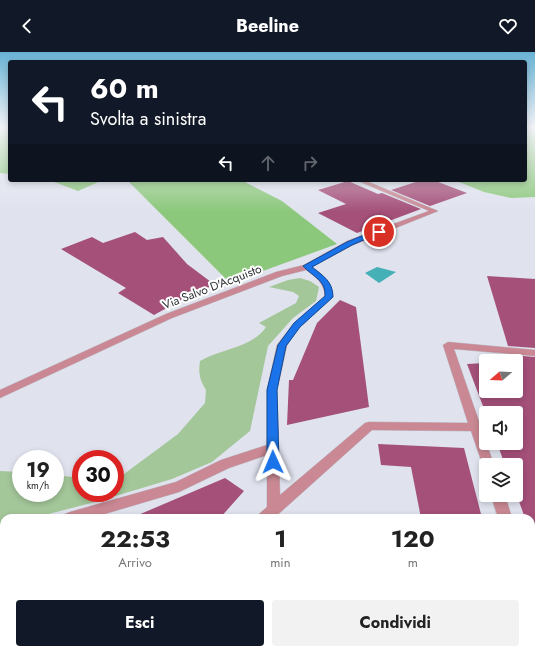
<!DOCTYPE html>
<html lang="it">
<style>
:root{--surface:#fff;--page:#f2f2f2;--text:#222;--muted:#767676;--accent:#111827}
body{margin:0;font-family:Jost,sans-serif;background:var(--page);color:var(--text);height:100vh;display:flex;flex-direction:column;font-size:15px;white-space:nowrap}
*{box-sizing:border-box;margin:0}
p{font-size:13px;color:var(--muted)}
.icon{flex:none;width:22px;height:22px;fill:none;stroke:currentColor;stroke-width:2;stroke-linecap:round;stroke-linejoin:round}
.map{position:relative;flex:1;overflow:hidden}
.panel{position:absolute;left:0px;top:462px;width:535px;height:140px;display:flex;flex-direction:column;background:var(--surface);border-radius:12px 12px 0 0;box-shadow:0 2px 6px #0003}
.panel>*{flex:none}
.guide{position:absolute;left:8px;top:8px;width:519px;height:122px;border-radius:4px;box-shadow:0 2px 6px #0003;background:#111827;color:#fff;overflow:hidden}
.needle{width:26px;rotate:251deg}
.controls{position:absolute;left:479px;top:302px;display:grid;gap:8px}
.controls a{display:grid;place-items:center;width:44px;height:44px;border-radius:4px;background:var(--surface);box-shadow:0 2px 6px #0003;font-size:20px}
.speed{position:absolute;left:12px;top:398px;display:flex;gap:8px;font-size:20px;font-weight:700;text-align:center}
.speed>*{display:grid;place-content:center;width:52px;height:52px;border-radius:50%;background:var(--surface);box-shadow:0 2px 6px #0003;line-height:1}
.speed small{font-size:10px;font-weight:400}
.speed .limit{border:6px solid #d22;background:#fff;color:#111}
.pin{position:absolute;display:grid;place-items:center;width:34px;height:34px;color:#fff;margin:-17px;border:2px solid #fff;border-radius:50%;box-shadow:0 1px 4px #0007}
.me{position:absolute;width:44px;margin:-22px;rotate:359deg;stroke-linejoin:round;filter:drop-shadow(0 0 3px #0008)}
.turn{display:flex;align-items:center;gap:14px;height:84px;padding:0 16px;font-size:18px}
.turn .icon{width:52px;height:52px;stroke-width:2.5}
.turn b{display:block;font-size:28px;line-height:34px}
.lanes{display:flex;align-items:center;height:38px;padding:0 16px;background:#0003;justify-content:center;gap:20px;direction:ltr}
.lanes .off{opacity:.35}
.eta{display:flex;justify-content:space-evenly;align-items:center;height:68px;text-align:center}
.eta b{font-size:24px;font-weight:700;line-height:28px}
.cta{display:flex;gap:8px;margin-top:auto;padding:8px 16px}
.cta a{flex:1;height:46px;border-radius:4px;background:var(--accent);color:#fff;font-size:16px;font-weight:700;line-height:46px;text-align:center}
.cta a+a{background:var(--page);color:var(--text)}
header{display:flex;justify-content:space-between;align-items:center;height:52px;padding:0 16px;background:var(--accent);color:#fff;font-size:18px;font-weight:700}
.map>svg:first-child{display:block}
.green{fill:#a4c79a}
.forest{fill:#8cc87c}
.water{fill:#45b0b6}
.building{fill:#a45079}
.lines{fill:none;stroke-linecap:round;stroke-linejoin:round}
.street-casing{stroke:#bdbfc9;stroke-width:1}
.street{fill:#c98893;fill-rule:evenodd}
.route{fill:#1a73e8;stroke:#114b97}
.labels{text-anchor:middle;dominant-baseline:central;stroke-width:4;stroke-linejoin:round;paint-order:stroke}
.street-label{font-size:12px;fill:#2f3135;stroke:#fff}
</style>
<header><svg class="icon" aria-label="back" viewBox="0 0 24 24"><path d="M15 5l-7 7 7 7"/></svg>Beeline<svg class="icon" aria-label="heart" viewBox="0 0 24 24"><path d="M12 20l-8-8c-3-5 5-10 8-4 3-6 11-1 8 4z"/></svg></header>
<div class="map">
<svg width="535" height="602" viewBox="0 0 535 602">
<rect width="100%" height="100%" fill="#e0e3ee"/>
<path class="green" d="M300,226L310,229L319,235L316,249L293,266L268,294L250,379L212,410L172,427L99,449L33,466H4V474L0,475V419L21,420V441H55V423L81,426V441H115V426L120,425L178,382L205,351L206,338C200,328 198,321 200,309C220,297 252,296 266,275L259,271L296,251L299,244L293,240L269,235L288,228Z"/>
<g class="forest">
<polygon points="0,75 10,75 10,122 0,121"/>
<polygon points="525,75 535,75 535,145 511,146 484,140 454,128 525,128"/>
<polygon points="49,128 103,128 78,139"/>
<polygon points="127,128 241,128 282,149 337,192 230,231"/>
</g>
<polygon class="water" points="377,215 396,220 379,231 365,221"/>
<g class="building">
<polygon points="422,128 433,128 467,141 430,154 391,138"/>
<polygon points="348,129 378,142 382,141 421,157 357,181 318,161 346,152 318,138"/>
<polygon points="135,180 147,188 163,185 187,212 215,233 194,241 154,263 118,241 126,236 61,197 92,185 103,191"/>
<polygon points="487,224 535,227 535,296 508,294"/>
<polygon points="340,248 356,255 369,355 287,373 289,328 293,328 317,271"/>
<polygon points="511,303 535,305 535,486 533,486 531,481 531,466 525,466 516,441 516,413 505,413 497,391 516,391 516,361 486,362 467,312 486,311 486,339 516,339 516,309 505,309 512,308"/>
<polygon points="378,392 464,396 482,466 421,466 411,415 381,413"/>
<polygon points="225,426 244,439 220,466 131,466"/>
</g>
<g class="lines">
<g class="street-casing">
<g id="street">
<path d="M356,128H364L438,159L353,193L312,215C324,223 332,231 333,245L300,275L287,293L277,338L280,443L365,371L369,370L468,371L443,293L448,290L535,298V304L454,297L494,413H486V417H484L471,379L372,378L274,466H257L259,462L267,455V403L229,416L179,440L91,466H63L65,462L70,460L176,430L221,408L267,393V338L277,293L294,271L325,244C324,231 316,225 306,218L282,224L172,266L0,346V338L166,262L276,220L304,213L347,189L429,159Z"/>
<polygon points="491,443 505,443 512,466 498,466"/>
<polygon points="4,476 4,488 0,489 0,477"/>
<polygon points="531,534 535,536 535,562 531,560"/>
<polygon points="116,598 137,598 135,602 114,602"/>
<rect x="201" y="598" width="18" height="4"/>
</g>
</g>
<use href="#street" class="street"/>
</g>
<linearGradient id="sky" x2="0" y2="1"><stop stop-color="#67b2d4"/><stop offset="0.47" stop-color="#f1f2f7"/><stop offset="1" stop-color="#f1f2f7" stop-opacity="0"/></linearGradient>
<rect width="535" height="160" fill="url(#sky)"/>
<path class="route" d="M376,178L382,180L352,193L312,215C323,224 333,229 333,245L300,275L286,294L277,338L279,410L277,414L273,415L269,414L267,410V338L278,293L294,271L325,244C326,228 313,225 303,214L347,190Z"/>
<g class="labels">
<g class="street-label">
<text transform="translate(212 235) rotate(-21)">Via Salvo D'Acquisto</text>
</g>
</g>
</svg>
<div class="controls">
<a><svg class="needle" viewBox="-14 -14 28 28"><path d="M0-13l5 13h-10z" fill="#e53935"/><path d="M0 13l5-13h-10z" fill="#767676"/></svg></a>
<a><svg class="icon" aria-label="sound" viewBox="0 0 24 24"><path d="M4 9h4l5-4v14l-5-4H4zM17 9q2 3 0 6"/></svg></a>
<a><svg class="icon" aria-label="layers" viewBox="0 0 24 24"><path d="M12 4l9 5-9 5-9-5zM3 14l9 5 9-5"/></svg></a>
</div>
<div class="speed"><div>19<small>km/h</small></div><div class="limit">30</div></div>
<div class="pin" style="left:379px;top:180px;background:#d93025"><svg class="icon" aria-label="arrive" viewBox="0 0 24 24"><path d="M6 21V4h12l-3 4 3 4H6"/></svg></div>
<svg class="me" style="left:273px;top:410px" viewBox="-20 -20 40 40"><path d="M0-17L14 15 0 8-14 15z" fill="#1a73e8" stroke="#fff" stroke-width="4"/></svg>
<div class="guide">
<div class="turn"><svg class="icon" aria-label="left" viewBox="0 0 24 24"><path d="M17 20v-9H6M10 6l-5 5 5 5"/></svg><div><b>60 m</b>Svolta a sinistra</div></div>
<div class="lanes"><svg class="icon" aria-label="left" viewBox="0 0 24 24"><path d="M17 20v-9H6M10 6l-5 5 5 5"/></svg><svg class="icon off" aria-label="ahead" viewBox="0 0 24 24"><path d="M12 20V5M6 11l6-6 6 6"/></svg><svg class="icon off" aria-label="right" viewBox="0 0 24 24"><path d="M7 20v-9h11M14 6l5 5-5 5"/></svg></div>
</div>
<section class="panel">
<div class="eta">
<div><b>22:53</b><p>Arrivo</p></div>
<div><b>1</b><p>min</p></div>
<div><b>120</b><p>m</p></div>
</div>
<div class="cta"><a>Esci</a><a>Condividi</a></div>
</section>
</div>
